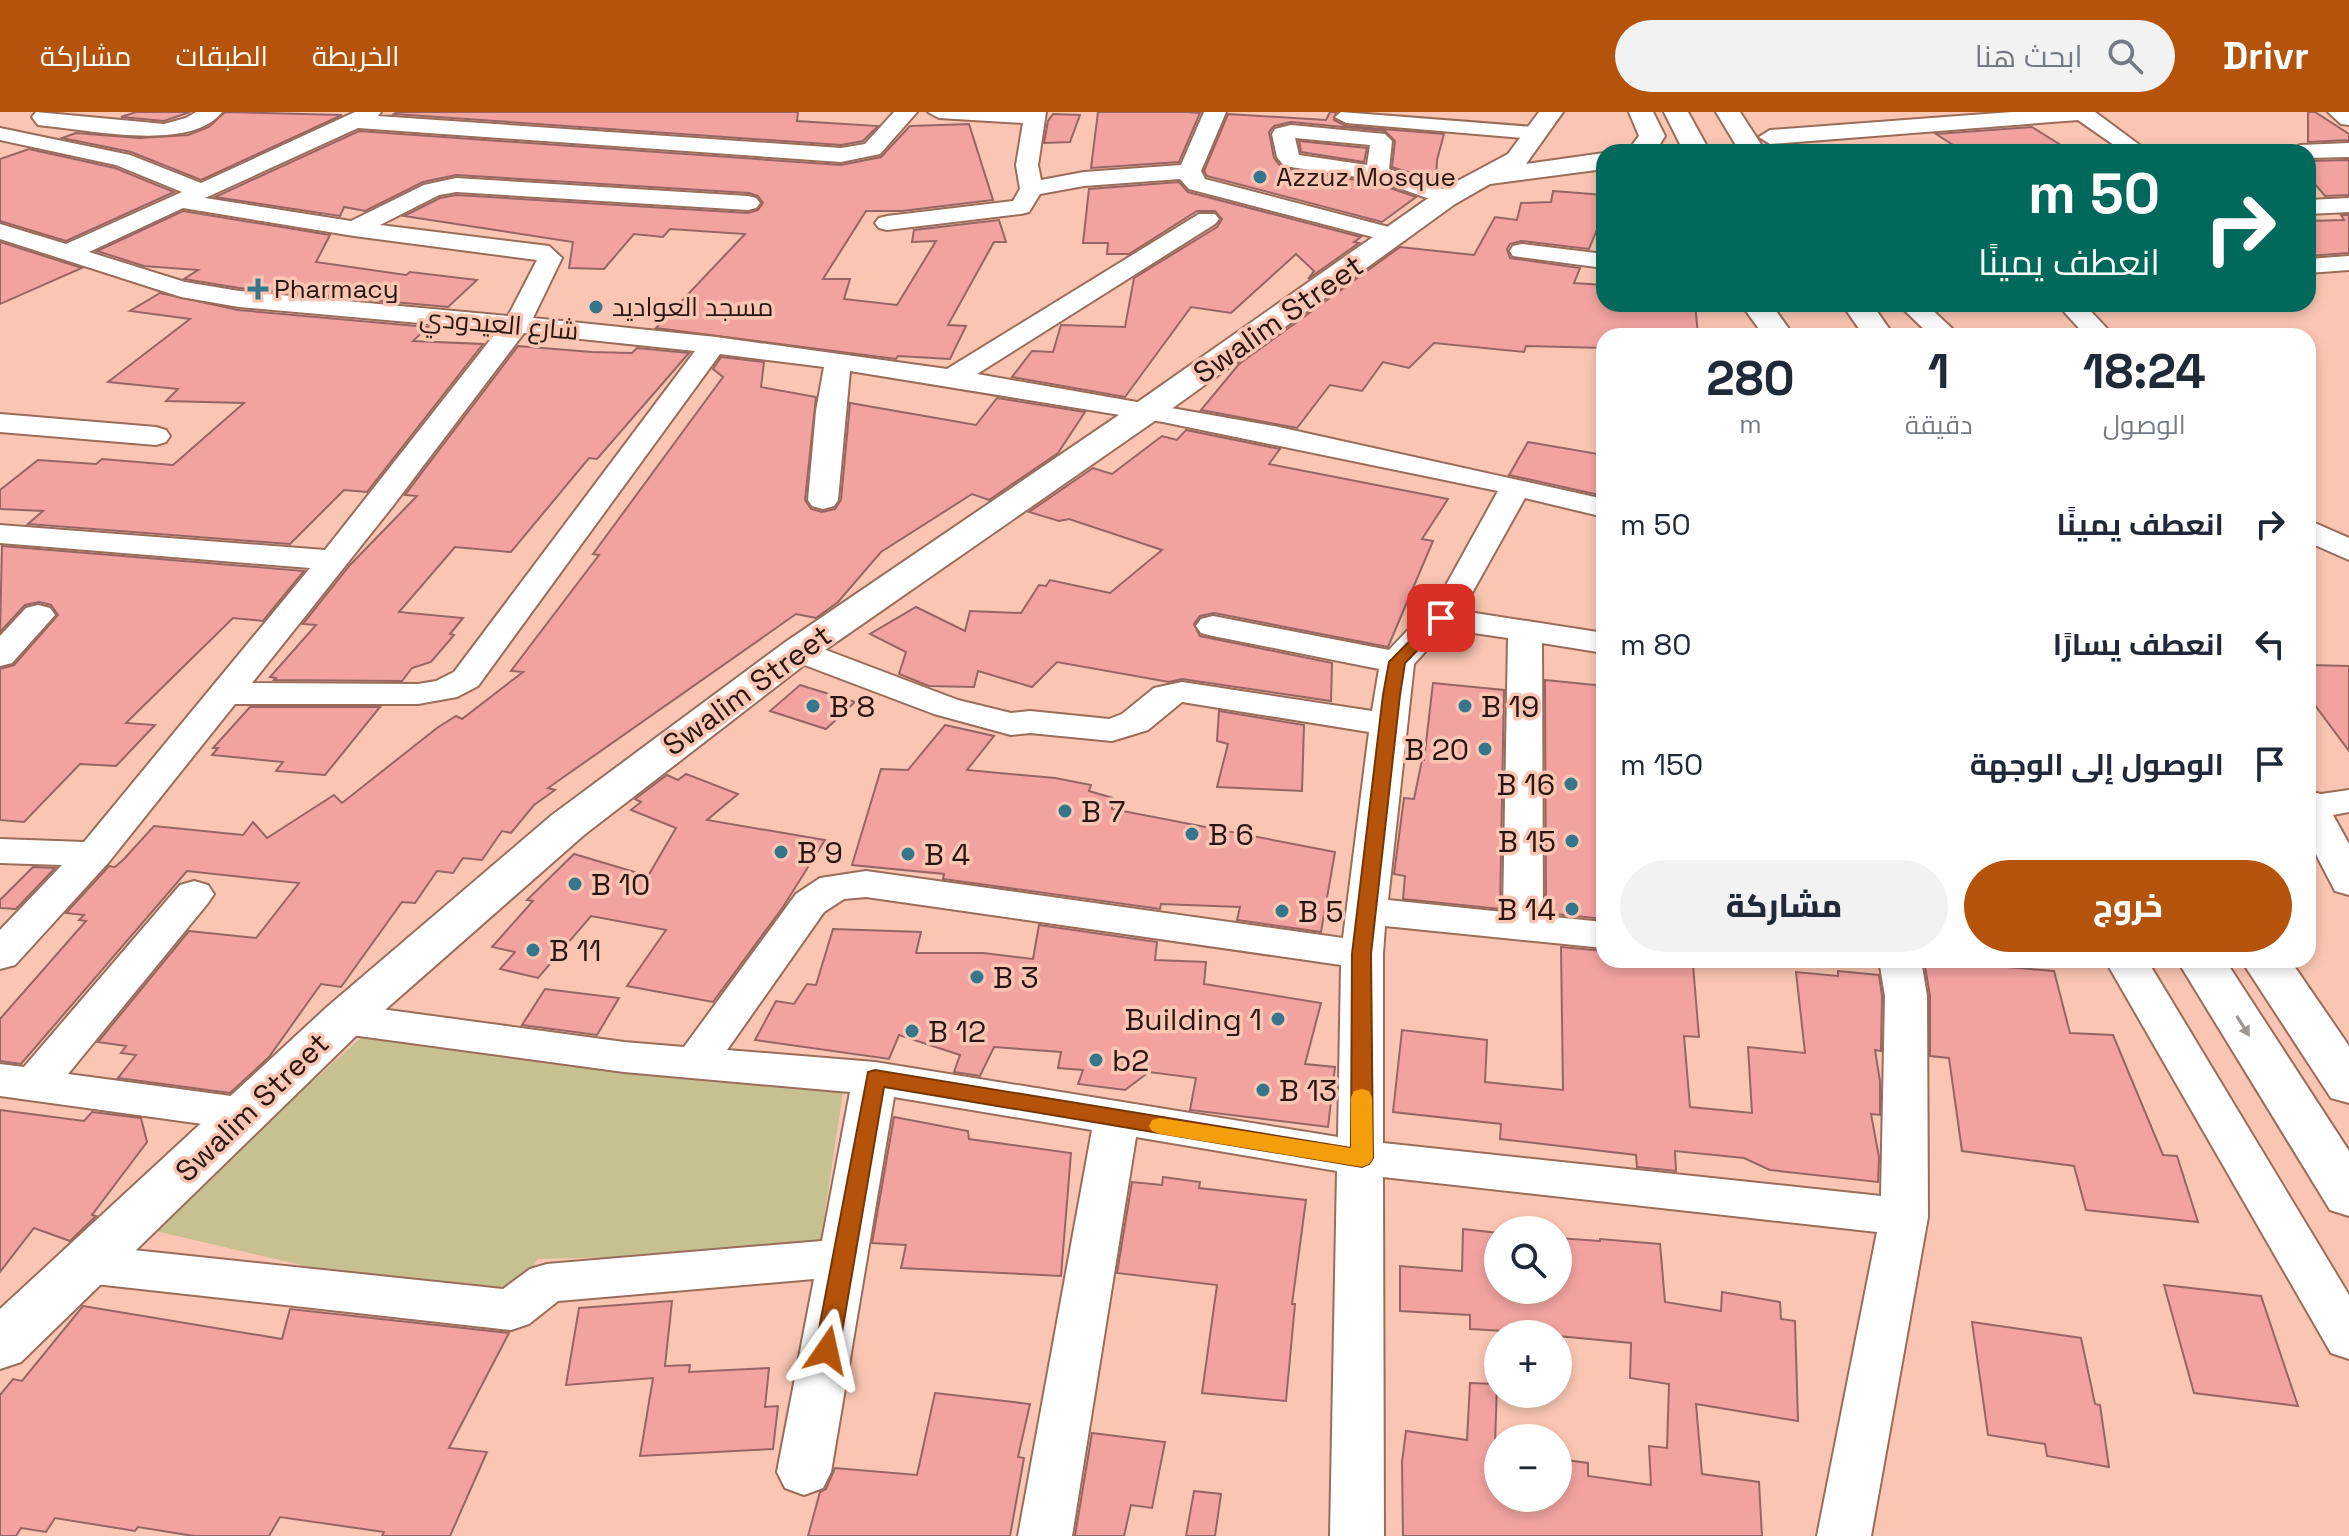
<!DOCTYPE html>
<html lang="ar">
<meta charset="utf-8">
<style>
:root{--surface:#fff;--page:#f2f2f3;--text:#1f2937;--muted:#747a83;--accent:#b45309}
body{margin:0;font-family:"Space Grotesk",Cairo,sans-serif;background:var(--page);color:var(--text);direction:rtl;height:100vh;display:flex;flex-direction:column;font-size:30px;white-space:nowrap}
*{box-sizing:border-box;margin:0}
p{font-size:26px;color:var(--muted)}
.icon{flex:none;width:44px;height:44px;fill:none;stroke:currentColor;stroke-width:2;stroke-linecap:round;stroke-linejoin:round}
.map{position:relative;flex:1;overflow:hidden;direction:ltr}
.panel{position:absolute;left:1596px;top:216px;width:720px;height:640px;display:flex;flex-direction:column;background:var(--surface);border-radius:24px;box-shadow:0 4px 12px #0003;direction:rtl}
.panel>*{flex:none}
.top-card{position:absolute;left:1596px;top:32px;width:720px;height:168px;border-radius:24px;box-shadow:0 4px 12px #0003;direction:rtl;background:#00695c;color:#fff;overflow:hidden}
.controls{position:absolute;left:1484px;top:1104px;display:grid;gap:16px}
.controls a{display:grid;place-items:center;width:88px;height:88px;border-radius:50%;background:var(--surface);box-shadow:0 4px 12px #0003;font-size:40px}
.pin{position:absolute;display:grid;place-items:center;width:68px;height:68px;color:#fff;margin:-34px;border-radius:16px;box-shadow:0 4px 12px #0006}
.me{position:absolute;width:88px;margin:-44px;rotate:11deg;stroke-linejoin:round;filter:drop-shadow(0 0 6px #0008)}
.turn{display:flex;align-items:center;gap:28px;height:168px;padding:0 24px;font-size:36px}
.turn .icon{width:104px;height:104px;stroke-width:2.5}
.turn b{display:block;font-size:56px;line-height:68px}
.eta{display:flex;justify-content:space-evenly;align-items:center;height:136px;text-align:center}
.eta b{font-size:48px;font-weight:800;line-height:56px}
.cta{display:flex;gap:16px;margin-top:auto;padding:16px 24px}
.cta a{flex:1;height:92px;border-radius:48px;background:var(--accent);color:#fff;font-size:32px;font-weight:800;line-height:92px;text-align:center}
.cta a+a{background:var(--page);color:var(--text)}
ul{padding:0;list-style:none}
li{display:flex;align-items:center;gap:24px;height:120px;padding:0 24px}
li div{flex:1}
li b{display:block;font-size:30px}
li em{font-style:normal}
header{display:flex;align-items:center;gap:48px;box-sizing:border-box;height:112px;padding:0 40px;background:var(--accent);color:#fff}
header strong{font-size:38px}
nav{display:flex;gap:44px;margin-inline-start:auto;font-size:28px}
.search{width:560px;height:72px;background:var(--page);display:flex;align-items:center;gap:20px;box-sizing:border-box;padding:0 28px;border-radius:44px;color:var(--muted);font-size:30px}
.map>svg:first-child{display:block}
.green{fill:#c7c191}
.building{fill:#f2a3a0;stroke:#976563;stroke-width:2}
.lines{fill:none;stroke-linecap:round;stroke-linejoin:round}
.minor-casing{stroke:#9a6c5a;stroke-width:4}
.major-casing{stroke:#9a6c5a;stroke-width:4}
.minor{fill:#fff;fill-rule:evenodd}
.major{fill:#fff;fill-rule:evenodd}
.oneway{fill:#9e9693}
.route{fill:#b45309;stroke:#753606;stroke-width:2}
.slow{fill:#f59e0b}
.poi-dot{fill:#36768a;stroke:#fac6b3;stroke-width:3}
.labels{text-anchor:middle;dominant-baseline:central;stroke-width:7;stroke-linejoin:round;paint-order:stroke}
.far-poi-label{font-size:26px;fill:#28160f;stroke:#fac6b3;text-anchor:start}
.far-street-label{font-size:26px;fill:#28160f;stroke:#fac6b3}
.street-label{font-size:30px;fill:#28160f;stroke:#fac6b3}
.poi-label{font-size:30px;fill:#28160f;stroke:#fac6b3;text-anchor:start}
</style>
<header>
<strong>Drivr</strong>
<div class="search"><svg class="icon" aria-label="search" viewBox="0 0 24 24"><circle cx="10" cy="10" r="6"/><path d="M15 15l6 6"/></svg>ابحث هنا</div>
<nav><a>الخريطة</a><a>الطبقات</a><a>مشاركة</a></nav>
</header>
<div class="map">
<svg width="2349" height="1424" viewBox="0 0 2349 1424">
<rect width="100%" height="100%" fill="#fac6b3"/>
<polygon class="green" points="363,924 843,980 819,1140 538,1147 513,1185 400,1176 147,1117"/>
<g class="building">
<polygon points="136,0 190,0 164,9 121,5"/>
<polygon points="225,0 342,3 201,68 131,40 62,26 76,21 139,26 188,23 209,15"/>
<polygon points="397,0 798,0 797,9 878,14 863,29 841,33 394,2"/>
<polygon points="1098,0 1188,0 1200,1 1179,50 1091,56"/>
<polygon points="1330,0 1336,0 1334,8 1346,14 1444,22 1437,48 1436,69 1392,55 1395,29 1385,19 1291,10 1274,14 1269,20 1274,46 1282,56 1376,71 1416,85 1382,110 1207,64 1204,59 1228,2 1326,8"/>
<polygon points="2308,0 2315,0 2349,22 2349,28 2308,30"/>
<polygon points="1053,2 1080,3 1070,30 1044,31 1048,9"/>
<polygon points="969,12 993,88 902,99 866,99 823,167 850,167 844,187 897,193 936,129 912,130 914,118 999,108 1006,130 994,130 948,213 966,214 950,247 898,244 896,247 656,216 745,122 670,117 663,125 634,122 604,157 569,156 573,130 404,104 440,86 456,83 748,101 758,98 763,91 758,84 749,81 456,63 423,70 365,99 344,95 340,104 215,85 359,19 841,53 881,45 910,14"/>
<polygon points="2032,15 2072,40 1964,40 1936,22"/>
<polygon points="1299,29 1367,36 1364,50 1301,40"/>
<polygon points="29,37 115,56 174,80 66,129 0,109 0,47"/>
<polygon points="2349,48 2349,83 2325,84 2308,64 2308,49"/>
<polygon points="1179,70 1188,80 1361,125 1354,130 1359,131 1308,167 1314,159 1296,142 1231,201 1191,195 1125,285 1012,265 1032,239 1053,240 1061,213 1125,215 1134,166 1217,115 1222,107 1215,99 1197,99 1129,142 1107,142 1108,131 1083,131 1089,77"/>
<polygon points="1553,79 1604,83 1604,101 1589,137 1521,129 1510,132 1507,137 1510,146 1580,156 1574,171 1604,173 1604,192 1695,192 1698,223 1644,219 1645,224 1604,224 1604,236 1526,234 1524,240 1434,231 1409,256 1383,250 1362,279 1330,273 1297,316 1201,298 1239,252 1400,135 1474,143 1495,105 1517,108 1521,91 1551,90"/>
<polygon points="183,99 330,123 316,150 406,163 410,160 477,168 448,195 239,176 184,167 198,158 144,154 97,139"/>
<polygon points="2341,103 2349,103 2349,141 2308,144 2308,109 2344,108"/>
<polygon points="0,130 82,156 0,192"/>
<polygon points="160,181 238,198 428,215 413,229 483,232 367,380 344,378 290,432 28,412 43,399 0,397 0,378 38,348 96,352 102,347 173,353 244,291 166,289 178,277 108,270 190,207 130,199"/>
<polygon points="518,234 592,240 632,241 637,236 689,241 597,347 589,346 511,440 455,435 399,500 463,506 450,522 454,523 431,550 412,556 402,569 274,568 276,566 270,565 316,513 303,512 350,453 417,384 405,383"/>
<polygon points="721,245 764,250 761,275 816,285 805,388 811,397 822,400 835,397 841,388 850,291 976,313 997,286 1085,300 1058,341 989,388 972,382 881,440 838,490 816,506 796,502 548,676 555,678 534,693 511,721 502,719 482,748 463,746 453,761 437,759 415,791 402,790 341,875 321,872 269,945 230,981 118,966 136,943 121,941 126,934 98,930 189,819 256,826 299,771 187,759 21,952 0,949 0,907 86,809 79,808 84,803 66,801 109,754 115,755 124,747 154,714 243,723 253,710 267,726 334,683 342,691 437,616 456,604 462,607 523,560 511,559 599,443 593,442 723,265 713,257"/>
<polygon points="1186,318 1280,337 1269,352 1448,387 1422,427 1433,429 1388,535 1214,501 1200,504 1194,512 1200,524 1332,551 1331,589 1182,567 1169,570 1057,550 1032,575 978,559 974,575 929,574 899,562 906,540 870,522 916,495 965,519 970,499 1021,501 1039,473 1046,474 1050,468 1110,481 1162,438 1069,407 1059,409 1029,400 1093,356 1112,362 1162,324 1177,328"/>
<polygon points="1528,330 1604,343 1604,384 1509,363"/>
<polygon points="2,434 304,459 263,509 233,506 126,611 155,613 116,654 80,652 24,710 0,708 0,557 14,553 58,503 51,493 39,490 25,493 0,520"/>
<polygon points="2308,553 2349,554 2349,639 2308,584"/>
<polygon points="1545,568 1604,574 1604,807 1546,801"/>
<polygon points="1433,571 1504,578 1500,797 1403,787 1405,764 1394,762 1404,686 1414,687 1422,648 1424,648"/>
<polygon points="800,573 855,590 826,617 770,599"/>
<polygon points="250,595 380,595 325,663 276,659 283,650 212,643 218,636 213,636"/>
<polygon points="1219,599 1304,613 1302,679 1217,675 1228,632 1217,629"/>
<polygon points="945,613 994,624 967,658 1055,666 1091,673 1089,679 1113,686 1112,697 1335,740 1321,820 1237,808 1240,795 1161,792 1160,797 943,767 944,762 852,753 881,657 908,658"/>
<polygon points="686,662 738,682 707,708 825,728 783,795 713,890 627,874 666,818 591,804 538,866 500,857 515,840 492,835 533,789 527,788 574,742 648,764 676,716 631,698 641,690 635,687 667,663 678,668"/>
<polygon points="33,755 55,756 16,797 0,796 0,788"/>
<polygon points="1039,813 1157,830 1155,848 1206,850 1204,872 1321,891 1305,952 1335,955 1328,1015 1190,998 1196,966 1149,960 1125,978 1078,972 1083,958 1058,956 1061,940 994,935 980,964 954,960 960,943 899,923 889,947 755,928 776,889 794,892 807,872 816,873 833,817 921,820 916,841 983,841 1033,847"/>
<polygon points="1561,835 1604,839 1604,848 1693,853 1699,925 1684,924 1690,995 1752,1001 1748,935 1805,941 1796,860 1838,864 1838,859 1879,863 1882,884 1881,939 1875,938 1880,969 1880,1003 1871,1002 1879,1045 1878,1070 1770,1058 1744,1046 1675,1039 1676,1059 1637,1055 1636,1043 1500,1027 1501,1012 1393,1000 1402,918 1487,928 1485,970 1563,978"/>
<polygon points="1924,848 2054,859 2070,921 2113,923 2163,1043 2177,1044 2198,1110 2086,1098 2074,1054 1962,1039 1949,946 1930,944 1930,884"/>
<polygon points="545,877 619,886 597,923 522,913"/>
<polygon points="0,998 84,1009 92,1000 141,1006 147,1030 92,1103 96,1104 70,1129 34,1116 0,1160"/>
<polygon points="894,1005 968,1019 969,1027 1071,1041 1061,1164 901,1156 906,1133 872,1131"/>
<polygon points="1163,1065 1200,1070 1199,1076 1306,1088 1292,1192 1295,1192 1286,1289 1202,1281 1217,1173 1117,1161 1132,1070 1162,1073"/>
<polygon points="1463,1117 1498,1121 1498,1178 1558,1178 1558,1126 1600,1129 1600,1127 1660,1132 1665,1190 1721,1199 1722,1180 1780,1190 1781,1207 1795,1209 1798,1309 1696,1292 1702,1362 1759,1370 1762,1424 1403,1424 1402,1350 1406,1319 1467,1328 1470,1271 1497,1272 1495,1333 1498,1333 1498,1386 1558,1386 1558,1347 1588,1351 1588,1364 1651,1373 1649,1334 1667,1336 1669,1272 1630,1266 1631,1231 1558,1224 1558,1222 1470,1217 1470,1203 1400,1199 1400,1154 1462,1159"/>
<polygon points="2164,1173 2261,1184 2298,1294 2194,1281"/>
<polygon points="672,1189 665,1254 690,1253 689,1260 769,1256 765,1295 778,1294 773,1337 640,1344 653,1266 566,1273 579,1196"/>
<polygon points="83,1194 282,1227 290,1197 509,1221 449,1336 487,1340 450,1424 382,1424 384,1420 280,1405 269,1424 194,1424 138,1415 135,1419 55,1406 46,1420 21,1416 16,1424 0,1424 0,1283 13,1267 22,1269"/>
<polygon points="1972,1210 2081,1226 2095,1292 2100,1293 2109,1355 2047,1344 2045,1332 1988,1323"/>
<polygon points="935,1281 1030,1292 1018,1345 1024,1346 1010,1424 808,1424 820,1380 826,1377 835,1356 917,1363"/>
<polygon points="1092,1321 1165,1330 1152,1396 1131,1393 1124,1424 1075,1424"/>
<polygon points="1194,1379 1221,1382 1215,1424 1186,1424"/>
</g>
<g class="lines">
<g class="minor-casing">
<g id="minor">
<path d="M36,0L164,12L186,6L196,0H222C191,40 91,18 46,14L38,13L32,5Z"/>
<path d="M355,0H381L378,4L841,36L865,32L894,0H917L880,42L841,50L358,16L205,86L351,109L424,73L456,66L748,84L756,86L760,91L756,96L748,98L456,80L439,83L380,113L549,134L562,146L533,206L716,225L947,257L1199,102H1215L1219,107L1215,112L977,262L1274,314L1604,387V405L1525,386L1462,499L1604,521V541L1542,531L1543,804L1604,810V836L1385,814L1383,842V1031L1881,1084L1885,884L1879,848H1921L1927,884L1928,1105L1871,1424H1817L1877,1120L1383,1065L1384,1424H1330L1337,1059L1136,1025L1072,1424H1018L1092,1018L894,985L831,1360L823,1376L804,1383L785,1376L777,1360L814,1167L558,1189L529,1212L511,1218L86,1171L69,1165L62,1152L69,1139L86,1133L503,1177L530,1157L547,1152L822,1129L850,980L624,960L344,922L329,917L323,907L329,897L344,892L624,930L684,935L796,782L820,766L866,759L1343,826L1369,620L1182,590L1148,618L1112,629L1030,621L1011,623L934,602L786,546L781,539L786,532L798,529L810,532L958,588L1011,601L1030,599L1109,607L1122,602L1154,576L1182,570L1372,599L1379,557L1213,524L1201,521L1196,514L1201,507L1213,504L1389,538L1440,484L1498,379L1163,310L850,259L838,388L834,394L823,397L812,394L808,388L816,299L824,255L720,242L478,574L457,585L418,592H235L108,751L15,853L0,857V818L62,753L0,751V727L84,730L310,456L0,431V413L325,438L498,218L239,195L181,185L0,127V112L66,132L182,80L116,53L0,28V16L130,43L201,71ZM183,96L354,124L537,148L508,204L239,179L185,170L89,140ZM524,221L695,239L454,560L436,569L418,572L252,571L392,395ZM1446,517L1508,526L1503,800L1388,788L1414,552ZM866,785L1341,853L1338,1025L875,950L727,938L824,800L844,787Z"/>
<polygon points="928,0 1046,0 1038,53 1041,68 1084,60 1181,53 1204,0 1226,0 1201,59 1205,67 1404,119 1408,124 1404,129 1388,129 1189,77 1180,67 1084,74 1040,82 1029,100 1021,102 887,118 879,116 875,111 879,106 887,104 1013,89 1020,77 1016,53 1023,11 939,6"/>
<polygon points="1341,0 1534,15 1545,21 1534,27 1346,11 1335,5"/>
<polygon points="2012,0 2095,0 2149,40 2124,40 2078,8 1770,32 1759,25 1770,18"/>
<polygon points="2328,0 2349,0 2349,13 2341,12"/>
<path d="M1291,13L1385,22L1392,29L1389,57L1454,81L1458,86L1454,91L1446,93L1377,68L1284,54L1277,45L1272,22L1275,17ZM1295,26L1370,33L1367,53L1299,43Z"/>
<polygon points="2349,31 2349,45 2308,46 2308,40 2289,40 2300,33"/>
<polygon points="2349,86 2349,100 2308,102 2308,88"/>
<polygon points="1522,132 1604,142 1604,156 1513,144 1510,139 1513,134"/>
<polygon points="2349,144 2349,158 2308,161 2308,147"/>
<polygon points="1898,192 1926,192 1960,224 1931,224"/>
<polygon points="2057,192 2084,192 2114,224 2086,224"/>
<polygon points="0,302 156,315 166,318 170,324 166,330 156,333 0,320"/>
<polygon points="2308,408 2349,426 2349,448 2308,430"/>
<polygon points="38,493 50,496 55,503 12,551 0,554 0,524 26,496"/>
<polygon points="2349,678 2349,700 2333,703 2349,732 2349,783 2335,779 2308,727 2308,679 2321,682"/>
<polygon points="194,769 208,773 214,782 208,791 68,962 246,986 262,990 268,1002 262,1014 246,1018 0,984 0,952 24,955 180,773"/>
<polygon points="2105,848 2147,848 2349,1183 2349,1247 2331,1241"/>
</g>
</g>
<g class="major-casing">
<g id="major">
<polygon points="1539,0 1563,0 1526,52 1604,41 1604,57 1490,72 1455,92 1159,306 812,547 584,723 361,919 21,1250 0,1257 0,1197 327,895 552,703 784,531 1135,292 1437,80 1508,42"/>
<polygon points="1629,0 1653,0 1665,24 1655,40 1627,40 1639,24"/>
<polygon points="1664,0 1688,0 1710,40 1684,40"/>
<polygon points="1716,0 1740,0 1766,40 1740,40"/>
<polygon points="1741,192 1771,192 1794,224 1764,224"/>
<polygon points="1842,192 1872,192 1894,224 1864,224"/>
<polygon points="2177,848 2225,848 2349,1039 2349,1104 2330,1098"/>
<polygon points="2241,848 2290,848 2349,934 2349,991 2331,986"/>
</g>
</g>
<use href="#minor" class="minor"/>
<use href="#major" class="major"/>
</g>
<defs><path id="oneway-solid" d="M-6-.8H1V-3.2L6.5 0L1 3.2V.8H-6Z" transform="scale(2)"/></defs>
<use class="oneway" href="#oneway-solid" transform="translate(2243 914) rotate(58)"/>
<polygon class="route" points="1441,501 1449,506 1405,551 1400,583 1371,842 1373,1046 1369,1052 1362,1055 884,975 839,1238 835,1245 827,1248 818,1245 815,1238 868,960 875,958 1351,1036 1352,842 1383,583 1389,550 1436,502"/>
<polygon class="slow" points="1362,977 1369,979 1372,985 1373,1046 1369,1052 1362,1055 1160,1022 1152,1019 1149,1014 1152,1008 1160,1006 1351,1036 1351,985 1354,979"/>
<g class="poi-dot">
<circle cx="1260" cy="65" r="8"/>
<path d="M254 165h8v8h8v8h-8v8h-8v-8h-8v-8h8z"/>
<circle cx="596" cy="195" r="8"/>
<circle cx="813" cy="594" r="8"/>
<circle cx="1465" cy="594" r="8"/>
<circle cx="1485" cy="637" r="8"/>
<circle cx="1571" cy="672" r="8"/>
<circle cx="1065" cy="699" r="8"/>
<circle cx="1192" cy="722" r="8"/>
<circle cx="1572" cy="729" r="8"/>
<circle cx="781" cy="740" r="8"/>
<circle cx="908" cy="742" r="8"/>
<circle cx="575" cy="772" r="8"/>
<circle cx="1572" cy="797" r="8"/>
<circle cx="1282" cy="799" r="8"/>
<circle cx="533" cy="838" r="8"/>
<circle cx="977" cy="865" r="8"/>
<circle cx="1278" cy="907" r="8"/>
<circle cx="912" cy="919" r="8"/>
<circle cx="1096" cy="948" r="8"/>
<circle cx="1263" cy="978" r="8"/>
</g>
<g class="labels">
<g class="far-poi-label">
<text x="1276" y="65">Azzuz Mosque</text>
<text x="274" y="177">Pharmacy</text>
<text x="612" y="195">مسجد العواديد</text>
</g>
<g class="far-street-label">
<text transform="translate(499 212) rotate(5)">شارع العيدودي</text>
</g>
<g class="street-label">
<text transform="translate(1278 207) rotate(-35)">Swalim Street</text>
<text transform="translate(747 578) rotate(-36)">Swalim Street</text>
<text transform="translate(252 995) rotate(-44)">Swalim Street</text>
</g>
<g class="poi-label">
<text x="829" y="594">B 8</text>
<text x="1481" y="594">B 19</text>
<text x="1469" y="637" text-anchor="end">B 20</text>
<text x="1555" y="672" text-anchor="end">B 16</text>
<text x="1081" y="699">B 7</text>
<text x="1208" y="722">B 6</text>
<text x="1556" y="729" text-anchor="end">B 15</text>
<text x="797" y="740">B 9</text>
<text x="924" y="742">B 4</text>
<text x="591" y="772">B 10</text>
<text x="1556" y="797" text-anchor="end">B 14</text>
<text x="1298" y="799">B 5</text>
<text x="549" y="838">B 11</text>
<text x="993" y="865">B 3</text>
<text x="1262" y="907" text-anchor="end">Building 1</text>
<text x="928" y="919">B 12</text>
<text x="1112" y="948">b2</text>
<text x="1279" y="978">B 13</text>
</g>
</g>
</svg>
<div class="controls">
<a><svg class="icon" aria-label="search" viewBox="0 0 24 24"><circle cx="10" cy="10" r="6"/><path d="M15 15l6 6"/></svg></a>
<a>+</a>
<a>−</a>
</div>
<div class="pin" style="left:1441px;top:506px;background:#d93025"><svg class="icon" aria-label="arrive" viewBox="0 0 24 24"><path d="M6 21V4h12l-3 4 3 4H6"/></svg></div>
<svg class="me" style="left:827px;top:1238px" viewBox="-20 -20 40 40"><path d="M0-17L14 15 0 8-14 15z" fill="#b45309" stroke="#fff" stroke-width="4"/></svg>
<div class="top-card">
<div class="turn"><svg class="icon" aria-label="right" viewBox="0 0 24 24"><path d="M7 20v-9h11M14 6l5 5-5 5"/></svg><div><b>50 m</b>انعطف يمينًا</div></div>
</div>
<section class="panel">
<div class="eta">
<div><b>18:24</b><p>الوصول</p></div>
<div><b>1</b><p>دقيقة</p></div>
<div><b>280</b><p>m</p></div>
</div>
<ul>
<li><svg class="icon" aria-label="right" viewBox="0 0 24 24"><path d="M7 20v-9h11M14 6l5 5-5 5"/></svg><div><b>انعطف يمينًا</b></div><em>50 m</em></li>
<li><svg class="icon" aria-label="left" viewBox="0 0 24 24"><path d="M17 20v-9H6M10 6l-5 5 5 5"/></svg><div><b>انعطف يسارًا</b></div><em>80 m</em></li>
<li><svg class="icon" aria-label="arrive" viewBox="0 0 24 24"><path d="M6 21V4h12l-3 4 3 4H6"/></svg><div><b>الوصول إلى الوجهة</b></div><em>150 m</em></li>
</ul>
<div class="cta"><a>خروج</a><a>مشاركة</a></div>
</section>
</div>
